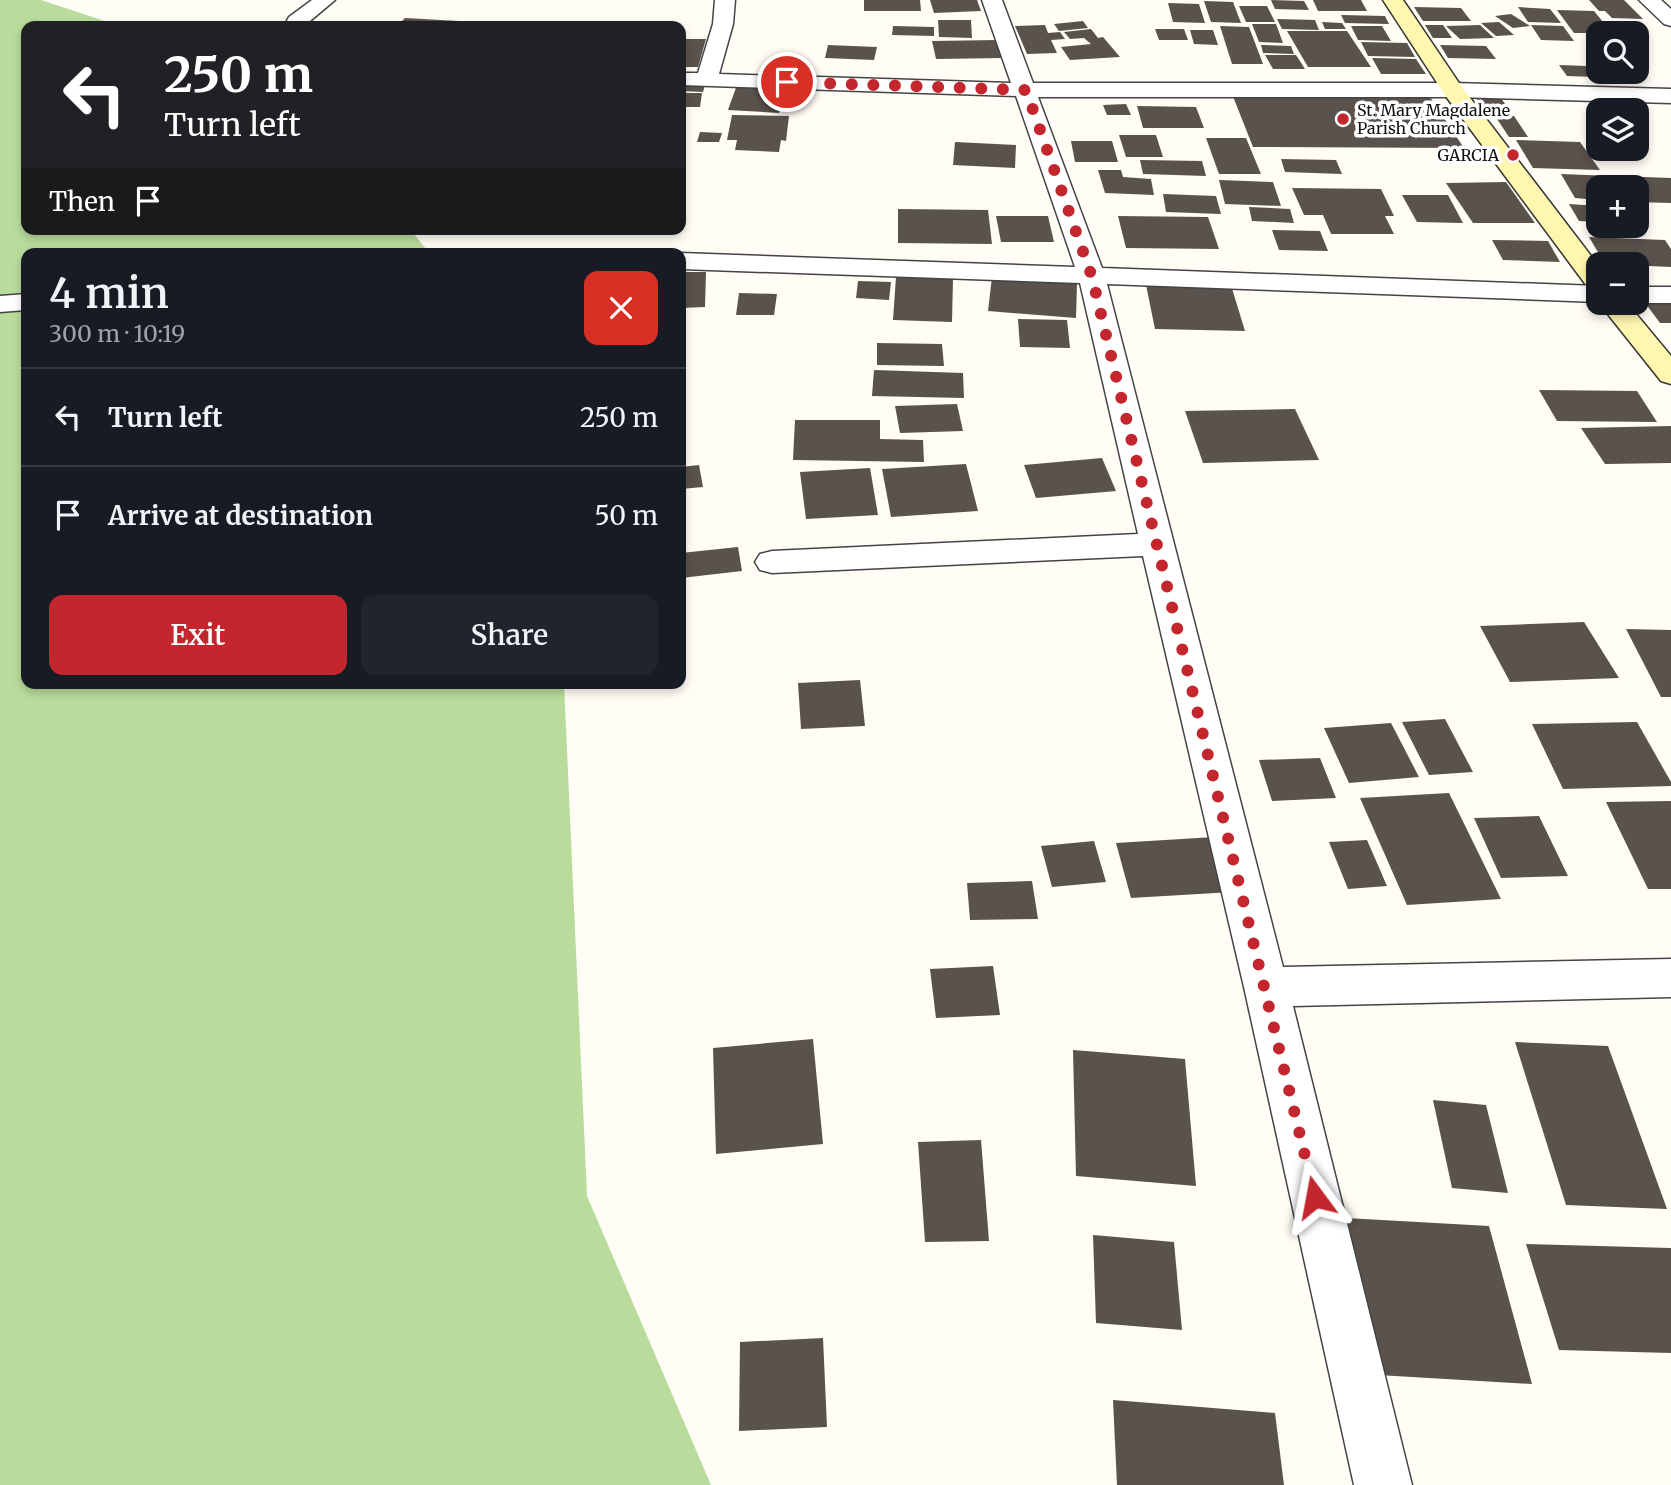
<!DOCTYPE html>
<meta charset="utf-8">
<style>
:root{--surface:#171b24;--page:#20242c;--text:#f1f3f6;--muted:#9ea1a6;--line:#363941;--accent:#c4262e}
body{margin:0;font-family:Merriweather,serif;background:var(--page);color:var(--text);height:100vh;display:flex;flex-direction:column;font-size:26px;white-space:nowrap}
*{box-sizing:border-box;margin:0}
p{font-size:23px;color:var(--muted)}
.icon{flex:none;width:38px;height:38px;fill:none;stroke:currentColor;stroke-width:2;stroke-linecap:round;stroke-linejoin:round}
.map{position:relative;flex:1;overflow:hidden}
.drawer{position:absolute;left:21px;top:248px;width:665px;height:441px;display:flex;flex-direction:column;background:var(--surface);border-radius:14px;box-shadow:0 4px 10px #0003}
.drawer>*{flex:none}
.hud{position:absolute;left:21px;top:21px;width:665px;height:214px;border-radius:14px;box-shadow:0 4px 10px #0003;background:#202124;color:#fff;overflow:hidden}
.buttons{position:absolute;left:1586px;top:21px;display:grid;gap:14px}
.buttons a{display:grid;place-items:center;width:63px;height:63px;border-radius:14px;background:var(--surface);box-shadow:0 4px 10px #0003;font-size:35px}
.pin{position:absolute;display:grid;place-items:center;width:60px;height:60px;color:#fff;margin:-30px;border:4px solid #fff;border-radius:50%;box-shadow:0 2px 7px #0007}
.me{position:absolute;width:77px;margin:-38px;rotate:347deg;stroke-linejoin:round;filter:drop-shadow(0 0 5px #0008)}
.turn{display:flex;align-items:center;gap:24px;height:147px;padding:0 28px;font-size:32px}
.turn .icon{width:91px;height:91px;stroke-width:2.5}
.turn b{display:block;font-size:49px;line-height:60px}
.then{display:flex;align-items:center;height:66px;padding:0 28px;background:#0003;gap:14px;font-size:26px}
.round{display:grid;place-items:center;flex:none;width:74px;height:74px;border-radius:14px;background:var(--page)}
.headline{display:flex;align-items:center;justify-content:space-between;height:119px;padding:0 28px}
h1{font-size:42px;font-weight:600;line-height:52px}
.cta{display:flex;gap:14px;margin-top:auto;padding:14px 28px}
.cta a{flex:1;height:80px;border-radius:14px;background:var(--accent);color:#fff;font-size:28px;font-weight:600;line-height:80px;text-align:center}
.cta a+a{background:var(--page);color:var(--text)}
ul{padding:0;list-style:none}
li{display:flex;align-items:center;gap:21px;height:98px;padding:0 28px;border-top:2px solid var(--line)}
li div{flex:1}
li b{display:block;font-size:26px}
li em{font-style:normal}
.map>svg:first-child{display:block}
.forest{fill:#b9dc9c}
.building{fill:#5a524d}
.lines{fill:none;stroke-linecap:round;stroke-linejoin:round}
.street-casing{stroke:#444;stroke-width:3}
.secondary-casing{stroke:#333;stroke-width:3}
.street{fill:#fff;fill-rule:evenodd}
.secondary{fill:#fff6b0;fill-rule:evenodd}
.route{stroke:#c4262e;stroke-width:12;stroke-dasharray:0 21.6}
.poi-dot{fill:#c4262e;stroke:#fff;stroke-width:2.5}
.labels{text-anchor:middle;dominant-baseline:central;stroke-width:7;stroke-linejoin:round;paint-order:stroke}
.far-poi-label{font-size:16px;fill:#111;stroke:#fff;text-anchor:start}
</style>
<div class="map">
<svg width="1671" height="1485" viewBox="0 0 1671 1485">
<rect width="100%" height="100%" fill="#fffdf5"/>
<polygon class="forest" points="0,0 41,0 120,26 26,26 26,229 410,229 430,254 26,254 26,684 564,684 587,1196 711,1485 0,1485"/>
<g class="building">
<polygon points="864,0 920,0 921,11 864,11"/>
<polygon points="930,0 977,0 981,11 934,13"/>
<polygon points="1271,0 1304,1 1309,10 1275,9"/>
<polygon points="1313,0 1361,0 1367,11 1318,11"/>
<polygon points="1589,0 1624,0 1643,19 1612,18 1605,11 1599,11"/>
<polygon points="1204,1 1233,2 1241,23 1211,22"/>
<polygon points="1168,3 1199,4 1205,23 1173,22"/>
<polygon points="1239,6 1267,6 1275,22 1246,22"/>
<polygon points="1414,7 1461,8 1471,21 1423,21"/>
<polygon points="1518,7 1550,9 1561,23 1528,22"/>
<polygon points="1557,10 1594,11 1612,33 1574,33"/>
<polygon points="1511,14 1530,26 1513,28 1495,16"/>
<polygon points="1341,15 1385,16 1389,24 1345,23"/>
<polygon points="405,18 459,21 454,26 397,26"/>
<polygon points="1277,19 1315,20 1319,30 1282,29"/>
<polygon points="938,20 971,20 972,38 939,37"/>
<polygon points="1083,21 1088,28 1059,31 1054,24"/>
<polygon points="1322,22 1342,23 1346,29 1325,29"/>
<polygon points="1499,22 1514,35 1496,36 1481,23"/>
<polygon points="1252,24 1276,24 1283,43 1259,42"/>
<polygon points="1045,25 1048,33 1060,32 1065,39 1051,40 1057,53 1027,54 1015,26"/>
<polygon points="1425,25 1443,25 1452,38 1433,38"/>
<polygon points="1480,25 1494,38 1460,39 1446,26"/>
<polygon points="1531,25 1563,26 1574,41 1541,40"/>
<polygon points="893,26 934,27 934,36 892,35"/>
<polygon points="1220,26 1249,27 1263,64 1232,64"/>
<polygon points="1351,26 1382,26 1391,41 1358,40"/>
<polygon points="1091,29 1098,38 1103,37 1120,57 1070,60 1061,47 1091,44 1084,38 1070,39 1064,32"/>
<polygon points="1155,29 1184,29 1188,40 1159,40"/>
<polygon points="1190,30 1213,30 1218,45 1194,44"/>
<polygon points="1287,31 1347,31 1371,67 1308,67"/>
<polygon points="681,39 706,39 698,67 681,67"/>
<polygon points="998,40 1003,58 936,59 932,41"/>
<polygon points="1361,42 1407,43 1415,57 1368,56"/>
<polygon points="828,45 877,47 874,60 825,58"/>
<polygon points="1261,45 1291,46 1294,54 1263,53"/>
<polygon points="1440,45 1486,46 1496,59 1448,58"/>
<polygon points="1265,55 1296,55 1305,69 1273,69"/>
<polygon points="1372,58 1416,59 1426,74 1381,74"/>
<polygon points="1559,65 1587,66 1595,77 1567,76"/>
<polygon points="681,80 706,81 703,92 681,91"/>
<polygon points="738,82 788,85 779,113 728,110"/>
<polygon points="1230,89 1426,91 1464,148 1253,147"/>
<polygon points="681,93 702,93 700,107 681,107"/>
<polygon points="1497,93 1512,113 1488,113 1473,94"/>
<polygon points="1126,104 1131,115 1107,115 1103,105"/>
<polygon points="1137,106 1196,107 1204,128 1143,128"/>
<polygon points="732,115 789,116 786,141 781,140 779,152 735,150 737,140 727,140"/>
<polygon points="1495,116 1514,116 1528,137 1509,137"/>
<polygon points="700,132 722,133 719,142 697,142"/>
<polygon points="1119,135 1156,135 1163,157 1126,157"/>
<polygon points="1206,138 1246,138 1261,174 1219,174"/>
<polygon points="1516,140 1580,142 1600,170 1533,168"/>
<polygon points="1071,141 1112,141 1118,162 1075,162"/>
<polygon points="955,142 1016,145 1015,168 953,165"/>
<polygon points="1281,159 1336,160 1342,174 1285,172"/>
<polygon points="1140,160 1202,161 1206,176 1143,174"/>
<polygon points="1098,170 1121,170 1123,177 1151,179 1154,195 1105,193"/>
<polygon points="1561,174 1612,176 1618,187 1598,187 1598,200 1575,198"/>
<polygon points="1616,176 1671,178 1671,203 1636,202 1636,187 1624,187"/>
<polygon points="1219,180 1273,182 1281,206 1225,204"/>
<polygon points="1506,182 1535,223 1473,223 1446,183"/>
<polygon points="1292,188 1381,189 1394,216 1385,216 1394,234 1331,234 1323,215 1304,215"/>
<polygon points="1163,194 1216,196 1221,214 1166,212"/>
<polygon points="1402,195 1448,195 1463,223 1417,222"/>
<polygon points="1569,204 1598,206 1598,222 1579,221"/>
<polygon points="1249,207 1290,209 1294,223 1252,221"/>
<polygon points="898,209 988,210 992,244 898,243"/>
<polygon points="996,216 1048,216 1054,242 1001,242"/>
<polygon points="1118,216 1208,217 1219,249 1126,248"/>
<polygon points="1272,230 1320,231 1328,251 1279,250"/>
<polygon points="1589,237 1665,240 1671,249 1671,267 1605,264"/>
<polygon points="1492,240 1548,241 1560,262 1503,260"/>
<polygon points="681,272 706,272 705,307 681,308"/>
<polygon points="896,277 953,279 952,322 893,320"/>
<polygon points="992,277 1077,284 1076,318 988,311"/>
<polygon points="1145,280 1230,282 1245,331 1155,329"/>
<polygon points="858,281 891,282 889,300 856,298"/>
<polygon points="739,293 777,294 774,315 736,315"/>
<polygon points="1643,300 1671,300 1671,323 1660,323"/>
<polygon points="1018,319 1067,320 1070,348 1020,347"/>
<polygon points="877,343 942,344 944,366 877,365"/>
<polygon points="874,370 963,373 964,398 872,396"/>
<polygon points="1539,390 1637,391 1657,422 1557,421"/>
<polygon points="957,404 963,431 900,433 895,406"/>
<polygon points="1295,409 1319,460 1203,463 1185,411"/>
<polygon points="795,420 880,420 880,439 923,440 924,462 793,460"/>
<polygon points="1671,426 1671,463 1605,464 1581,428"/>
<polygon points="1102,458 1116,491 1036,498 1024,465"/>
<polygon points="966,464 978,511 891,517 882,469"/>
<polygon points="699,465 703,487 681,489 681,467"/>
<polygon points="870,468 878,515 806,519 800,472"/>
<polygon points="738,547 742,571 681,578 681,553"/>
<polygon points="1584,622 1619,678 1510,682 1480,626"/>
<polygon points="1626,629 1671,630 1671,697 1661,697"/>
<polygon points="860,680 865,726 801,729 798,683"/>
<polygon points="1445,719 1473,772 1429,775 1402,722"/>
<polygon points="1637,722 1671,782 1671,786 1563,789 1532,724"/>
<polygon points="1391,723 1419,777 1349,783 1324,728"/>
<polygon points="1320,758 1336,798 1272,801 1259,760"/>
<polygon points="1449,793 1501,899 1407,905 1360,798"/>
<polygon points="1671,801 1671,889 1648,889 1606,802"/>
<polygon points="1539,816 1568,876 1501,878 1474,818"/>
<polygon points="1214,837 1232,892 1131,898 1116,843"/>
<polygon points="1367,840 1387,886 1348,889 1329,842"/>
<polygon points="1094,841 1106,882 1052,887 1041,846"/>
<polygon points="1032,881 1038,919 970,920 967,883"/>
<polygon points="993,966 1000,1015 936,1018 930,969"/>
<polygon points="813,1039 823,1144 716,1154 713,1048"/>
<polygon points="1515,1042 1608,1046 1667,1209 1566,1205"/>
<polygon points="1073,1050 1185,1059 1196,1186 1076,1176"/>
<polygon points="1433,1100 1486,1105 1508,1193 1452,1188"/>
<polygon points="981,1140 989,1241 925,1242 918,1142"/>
<polygon points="1346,1218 1489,1226 1532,1384 1378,1375"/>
<polygon points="1093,1235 1174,1242 1182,1330 1096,1323"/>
<polygon points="1526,1244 1671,1248 1671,1353 1559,1350"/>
<polygon points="823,1338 827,1427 739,1431 740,1342"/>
<polygon points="1113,1400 1275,1413 1284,1485 1117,1485"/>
</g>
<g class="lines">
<g class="street-casing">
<g id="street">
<polygon points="312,0 335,0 304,26 284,26 289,17"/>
<polygon points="715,0 735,0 733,24 719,74 1011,83 982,0 1002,0 1033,83 1453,83 1671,89 1671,103 1453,97 1038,97 1102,268 1598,286 1598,302 1107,284 1283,967 1671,959 1671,997 1293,1006 1412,1485 1354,1485 1244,987 1143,556 772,573 760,570 755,562 760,554 772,551 1138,534 1080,283 681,269 681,254 679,254 681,253 1075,267 1016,96 681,85 681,73 698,73 713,24"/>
<polygon points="1639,0 1661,0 1671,9 1671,26 1664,24"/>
<polygon points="1636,287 1671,287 1671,303 1634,303"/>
<polygon points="26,294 26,310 0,312 0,296"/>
</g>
</g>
<g class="secondary-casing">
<g id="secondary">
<polygon points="1383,0 1403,0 1461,86 1598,265 1598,291 1589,289 1445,95"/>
<polygon points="1599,303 1627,303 1671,356 1671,384 1661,381"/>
</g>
</g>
<use href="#street" class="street"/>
<use href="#secondary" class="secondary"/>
</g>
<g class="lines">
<polyline class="route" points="787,82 1026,90 1092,277 1315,1197"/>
</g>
<g class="poi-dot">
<circle cx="1343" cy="119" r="7"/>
<circle cx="1513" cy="155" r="7"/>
</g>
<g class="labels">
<g class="far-poi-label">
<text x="1357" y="110">St. Mary Magdalene<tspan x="1357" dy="18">Parish Church</tspan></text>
<text x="1499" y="155" text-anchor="end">GARCIA</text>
</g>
</g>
</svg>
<div class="buttons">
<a><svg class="icon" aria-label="search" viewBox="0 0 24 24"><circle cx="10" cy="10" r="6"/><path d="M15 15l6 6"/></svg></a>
<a><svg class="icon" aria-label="layers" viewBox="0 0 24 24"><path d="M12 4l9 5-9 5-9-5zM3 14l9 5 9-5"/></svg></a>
<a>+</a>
<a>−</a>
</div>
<div class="pin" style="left:787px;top:82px;background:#d93025"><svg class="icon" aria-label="arrive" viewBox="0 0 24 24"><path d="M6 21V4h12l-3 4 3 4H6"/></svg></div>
<svg class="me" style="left:1315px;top:1197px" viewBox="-20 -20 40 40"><path d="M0-17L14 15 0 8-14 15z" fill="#c4262e" stroke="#fff" stroke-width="4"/></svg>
<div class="hud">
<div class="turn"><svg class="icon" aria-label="left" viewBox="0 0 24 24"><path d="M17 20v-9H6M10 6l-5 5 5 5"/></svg><div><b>250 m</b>Turn left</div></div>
<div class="then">Then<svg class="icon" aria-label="arrive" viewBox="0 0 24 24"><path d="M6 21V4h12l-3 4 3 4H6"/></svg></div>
</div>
<section class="drawer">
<div class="headline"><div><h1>4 min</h1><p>300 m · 10:19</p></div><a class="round" style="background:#d93025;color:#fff"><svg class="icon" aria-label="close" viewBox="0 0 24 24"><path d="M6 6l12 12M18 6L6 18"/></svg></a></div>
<ul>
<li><svg class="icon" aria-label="left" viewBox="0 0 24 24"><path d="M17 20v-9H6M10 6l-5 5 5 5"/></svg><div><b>Turn left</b></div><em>250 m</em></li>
<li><svg class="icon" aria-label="arrive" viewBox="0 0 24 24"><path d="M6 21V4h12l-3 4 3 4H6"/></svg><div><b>Arrive at destination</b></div><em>50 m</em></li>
</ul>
<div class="cta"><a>Exit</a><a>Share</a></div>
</section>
</div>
